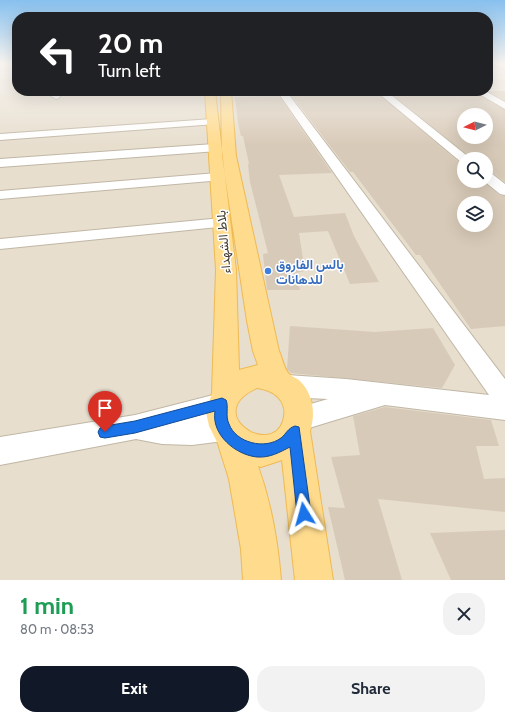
<!DOCTYPE html>
<meta charset="utf-8">
<style>
:root{--surface:#fff;--page:#f2f2f3;--text:#1f2937;--muted:#747a83;--accent:#111827}
body{margin:0;font-family:Cabin,Vazirmatn,sans-serif;background:var(--page);color:var(--text);height:100vh;display:flex;flex-direction:column;font-size:15px;white-space:nowrap}
*{box-sizing:border-box;margin:0}
p{font-size:13px;color:var(--muted)}
.icon{flex:none;width:22px;height:22px;fill:none;stroke:currentColor;stroke-width:2;stroke-linecap:round;stroke-linejoin:round}
.map{position:relative;height:580px;overflow:hidden}
.side{display:flex;flex-direction:column;background:var(--surface);flex:1}
.side>*{flex:none}
.guide{position:absolute;left:12px;top:12px;width:481px;height:84px;border-radius:16px;box-shadow:0 4px 16px #0002;background:#202124;color:#fff;overflow:hidden}
.needle{width:26px;rotate:264deg}
.fabs{position:absolute;left:457px;top:108px;display:grid;gap:8px}
.fabs a{display:grid;place-items:center;width:36px;height:36px;border-radius:50%;background:var(--surface);box-shadow:0 4px 16px #0002;font-size:20px}
.pin{position:absolute;display:grid;place-items:center;width:34px;height:34px;color:#fff;margin:-41px -17px;border-radius:50% 50% 50% 0;rotate:-45deg;box-shadow:0 0 4px #0007}
.pin .icon{rotate:45deg}
.me{position:absolute;width:44px;margin:-22px;rotate:352deg;stroke-linejoin:round;filter:drop-shadow(0 0 3px #0008)}
.turn{display:flex;align-items:center;gap:14px;height:84px;padding:0 20px;font-size:18px}
.turn .icon{width:52px;height:52px;stroke-width:2.5}
.turn b{display:block;font-size:28px;line-height:34px}
.round{display:grid;place-items:center;flex:none;width:42px;height:42px;border-radius:16px;background:var(--page)}
.headline{display:flex;align-items:center;justify-content:space-between;height:68px;padding:0 20px}
h1{font-size:24px;font-weight:700;line-height:30px;color:#1e9e55}
.button{display:flex;gap:8px;margin-top:auto;padding:8px 20px}
.button a{flex:1;height:46px;border-radius:16px;background:var(--accent);color:#fff;font-size:16px;font-weight:700;line-height:46px;text-align:center}
.button a+a{background:var(--page);color:var(--text)}
.map>svg:first-child{display:block}
.residential{fill:#e7dece;fill-rule:evenodd}
.building{fill:#d8cab8;fill-rule:evenodd}
.lines{fill:none;stroke-linecap:round;stroke-linejoin:round}
.minor-casing{stroke:#c1b7a6;stroke-width:2}
.primary-casing{stroke:#efba52;stroke-width:2}
.path{stroke:#c2af92;stroke-width:1;stroke-dasharray:1 1;stroke-linecap:butt}
.minor{fill:#fff;fill-rule:evenodd}
.primary{fill:#ffdb8d;fill-rule:evenodd}
.route{fill:#1a73e8;stroke:#114b97}
.shop-dot{fill:#3f7fe0;stroke:#fff;stroke-width:1.5}
.labels{text-anchor:middle;dominant-baseline:central;stroke-width:3;stroke-linejoin:round;paint-order:stroke}
.street-label{font-size:13px;fill:#443c31;stroke:#fff}
.shop-label{font-size:13px;font-weight:bold;fill:#366cbe;stroke:#fff;text-anchor:start}
</style>
<div class="map">
<svg width="505" height="580" viewBox="0 0 505 580">
<rect width="100%" height="100%" fill="#f2ece1"/>
<path class="residential" d="M0,64H17V91H488V64H505V580H0ZM464,115H486V137H464ZM464,159H486V181H464ZM464,203H486V225H464Z"/>
<g class="building">
<path d="M288,91H375L460,163L464,164V181H483L499,195L505,196V326L471,329L420,255H416L353,172H350ZM464,203H486V225H464Z"/>
<path d="M388,91H407L411,94L473,91L505,110V182L492,172L486,171V159H472ZM464,115H486V137H464Z"/>
<polygon points="488,91 505,91 505,100"/>
<polygon points="279,96 332,173 279,175 294,217 345,213 354,236 379,282 350,284 328,231 299,233 305,271 296,273 300,290 267,290 263,254 268,253 250,182 248,164 249,164 243,136 241,136 238,123 235,97"/>
<polygon points="290,326 375,332 433,328 455,365 442,388 291,373 287,369"/>
<polygon points="385,407 491,420 499,446 476,446 484,479 505,478 505,512 378,499 402,580 345,580 328,507 345,508 331,457 360,455 353,416"/>
<polygon points="505,530 505,580 451,580 430,533"/>
</g>
<g class="lines">
<g class="minor-casing">
<g id="minor">
<polygon points="493,64 505,64 505,69"/>
<polygon points="55,91 64,91 59,98 56,99 51,96"/>
<polygon points="277,91 286,91 505,379 505,420 385,405 299,431 290,428 286,419 290,410 328,399 287,397 279,393 275,386 279,379 287,375 346,379 489,395"/>
<polygon points="376,91 386,91 471,159 464,159 464,162 461,162"/>
<polygon points="474,91 485,91 505,102 505,109"/>
<polygon points="212,119 217,122 216,124 0,140 0,134"/>
<polygon points="214,144 220,148 218,151 0,167 0,159"/>
<polygon points="486,172 491,173 505,184 505,195 500,194 484,181 486,181"/>
<polygon points="217,173 222,174 224,177 222,180 0,199 0,191"/>
<polygon points="222,218 228,220 230,223 228,226 0,249 0,239"/>
<polygon points="221,393 230,396 233,404 230,412 216,417 224,415 233,419 237,428 233,437 224,441 192,445 162,444 136,439 0,465 0,437 135,415"/>
</g>
</g>
<g class="primary-casing">
<path id="primary" d="M205,91H215L236,270L239,370L258,365L253,351L247,321L222,156L221,91H231L236,156L279,351C282,357 284,369 289,374C292,377 297,378 300,381C313,394 316,414 310,431L333,580H295L282,460L261,467L258,466C271,502 278,542 281,580H243L241,549L229,479L218,444L209,426L206,412L212,393L216,270ZM257,388C274,390 289,401 283,421C271,458 201,413 257,388Z"/>
</g>
<polyline class="path" points="0,70 17,69"/>
<use href="#minor" class="minor"/>
<use href="#primary" class="primary"/>
</g>
<linearGradient id="sky" x2="0" y2="1"><stop stop-color="#87c0ee"/><stop offset="0.44" stop-color="#f9f6f2"/><stop offset="1" stop-color="#f9f6f2" stop-opacity="0"/></linearGradient>
<rect width="505" height="145" fill="url(#sky)"/>
<path class="route" d="M222,398L226,400C229,407 225,416 229,424C236,443 265,450 281,438C286,434 288,428 295,426L299,427L311,514L309,519L304,521L299,519L297,514L290,447C280,452 270,458 257,457C236,455 211,435 215,411L135,433L105,438L100,437L98,432L100,428L105,426L135,421Z"/>
<circle class="shop-dot" cx="268" cy="271" r="4"/>
<g class="labels">
<g class="street-label">
<text transform="translate(223 242) rotate(-95)">بلاط الشهداء</text>
</g>
<g class="shop-label">
<text x="276" y="264">بالس الفاروق<tspan x="276" dy="15">للدهانات</tspan></text>
</g>
</g>
</svg>
<div class="fabs">
<a><svg class="needle" viewBox="-14 -14 28 28"><path d="M0-13l5 13h-10z" fill="#e53935"/><path d="M0 13l5-13h-10z" fill="#747a83"/></svg></a>
<a><svg class="icon" aria-label="search" viewBox="0 0 24 24"><circle cx="10" cy="10" r="6"/><path d="M15 15l6 6"/></svg></a>
<a><svg class="icon" aria-label="layers" viewBox="0 0 24 24"><path d="M12 4l9 5-9 5-9-5zM3 14l9 5 9-5"/></svg></a>
</div>
<div class="pin" style="left:105px;top:432px;background:#d93025"><svg class="icon" aria-label="arrive" viewBox="0 0 24 24"><path d="M6 21V4h12l-3 4 3 4H6"/></svg></div>
<svg class="me" style="left:304px;top:514px" viewBox="-20 -20 40 40"><path d="M0-17L14 15 0 8-14 15z" fill="#1a73e8" stroke="#fff" stroke-width="4"/></svg>
<div class="guide">
<div class="turn"><svg class="icon" aria-label="left" viewBox="0 0 24 24"><path d="M17 20v-9H6M10 6l-5 5 5 5"/></svg><div><b>20 m</b>Turn left</div></div>
</div>
</div>
<section class="side">
<div class="headline"><div><h1>1 min</h1><p>80 m · 08:53</p></div><a class="round"><svg class="icon" aria-label="close" viewBox="0 0 24 24"><path d="M6 6l12 12M18 6L6 18"/></svg></a></div>
<div class="button"><a>Exit</a><a>Share</a></div>
</section>
